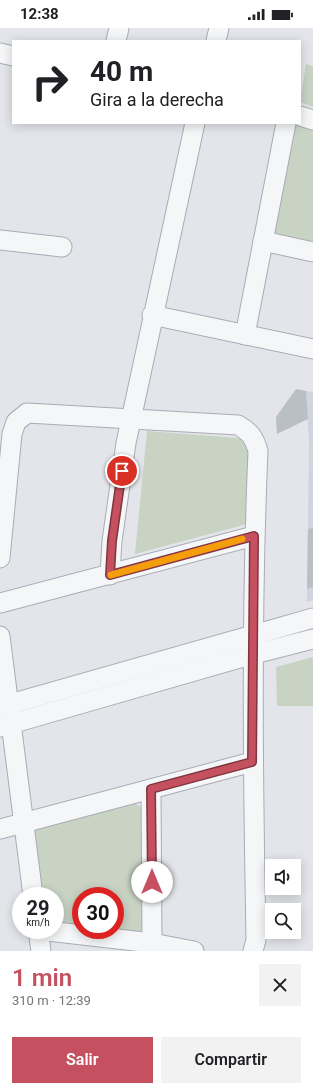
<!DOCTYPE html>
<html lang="es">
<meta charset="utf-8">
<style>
:root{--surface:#fff;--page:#f2f2f2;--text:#202124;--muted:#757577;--accent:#c55160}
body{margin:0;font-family:Roboto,sans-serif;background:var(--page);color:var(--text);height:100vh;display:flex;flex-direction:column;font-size:15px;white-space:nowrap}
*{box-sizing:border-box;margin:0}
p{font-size:13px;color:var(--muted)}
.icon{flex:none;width:22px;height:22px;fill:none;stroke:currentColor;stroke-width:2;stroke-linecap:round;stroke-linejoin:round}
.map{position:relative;height:923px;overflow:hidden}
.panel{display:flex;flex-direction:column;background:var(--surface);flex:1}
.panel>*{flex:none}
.guide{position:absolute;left:12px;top:12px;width:289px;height:84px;border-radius:0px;box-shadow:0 2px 10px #0003;background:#fff;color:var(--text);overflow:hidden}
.tools{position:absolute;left:265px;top:831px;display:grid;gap:8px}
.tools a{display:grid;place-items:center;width:36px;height:36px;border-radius:0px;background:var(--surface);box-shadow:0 2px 10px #0003;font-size:20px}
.speed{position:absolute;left:12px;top:859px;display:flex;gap:8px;font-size:20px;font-weight:700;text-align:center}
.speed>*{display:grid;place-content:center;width:52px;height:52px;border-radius:50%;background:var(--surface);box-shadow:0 2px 10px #0003;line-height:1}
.speed small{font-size:10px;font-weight:400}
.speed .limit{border:6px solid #d22;background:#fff;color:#111}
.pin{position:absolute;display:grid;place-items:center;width:34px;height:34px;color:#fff;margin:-17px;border:2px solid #fff;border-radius:50%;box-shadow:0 1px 4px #0007}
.me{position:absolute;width:44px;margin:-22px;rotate:0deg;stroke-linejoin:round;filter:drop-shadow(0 0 3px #0008)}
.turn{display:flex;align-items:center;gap:14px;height:84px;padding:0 12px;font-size:18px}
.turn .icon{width:52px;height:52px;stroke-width:2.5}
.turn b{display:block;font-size:28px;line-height:34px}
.round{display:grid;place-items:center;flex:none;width:42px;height:42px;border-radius:0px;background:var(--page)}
.summary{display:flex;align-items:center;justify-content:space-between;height:68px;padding:0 12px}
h1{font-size:24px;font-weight:600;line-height:30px;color:var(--accent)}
.primary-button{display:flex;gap:8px;margin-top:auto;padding:8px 12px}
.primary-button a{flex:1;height:46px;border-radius:0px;background:var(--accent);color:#fff;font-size:16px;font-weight:600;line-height:46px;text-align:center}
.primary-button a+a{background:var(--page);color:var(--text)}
.status{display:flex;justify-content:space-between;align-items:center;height:28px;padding:0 20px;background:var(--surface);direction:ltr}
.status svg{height:11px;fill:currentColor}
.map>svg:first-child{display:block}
.built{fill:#d1d4dc}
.green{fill:#c8d3c4;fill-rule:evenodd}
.building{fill:#babfc6}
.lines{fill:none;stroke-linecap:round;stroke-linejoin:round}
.minor-casing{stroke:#a8acb4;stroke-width:21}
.minor{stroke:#f5f6f8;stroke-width:19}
.route-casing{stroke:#80353e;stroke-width:10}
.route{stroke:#c55160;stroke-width:7}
.slow{stroke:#f59e0b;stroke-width:7}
</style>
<div class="status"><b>12:38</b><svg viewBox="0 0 49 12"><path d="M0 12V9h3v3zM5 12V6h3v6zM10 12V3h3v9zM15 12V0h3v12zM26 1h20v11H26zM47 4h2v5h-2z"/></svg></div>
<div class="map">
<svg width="313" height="923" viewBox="0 0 313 923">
<rect width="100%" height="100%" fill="#e3e5ea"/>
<polygon class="built" points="306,363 313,364 313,572 307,574 309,414"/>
<g class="green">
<polygon points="306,36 313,38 313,79 300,74"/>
<polygon points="295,97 302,97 313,103 313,219 269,210"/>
<polygon points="147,403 251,411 251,495 135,526"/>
<polygon points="313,629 313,678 277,678 276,639"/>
<path d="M135,775L144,782V904L137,910L55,900V868H40L32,802ZM81,868H115V902H81Z"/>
</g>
<g class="building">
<polygon points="296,361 306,363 308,391 277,406 276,389"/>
<polygon points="313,500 313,559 307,561 308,501"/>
</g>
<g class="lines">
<g class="minor-casing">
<g id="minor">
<polyline points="116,13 119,0"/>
<polyline points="216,13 219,0"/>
<polyline points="0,25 13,28"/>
<polyline points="300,88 313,92"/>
<polyline points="0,212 62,219"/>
<polyline points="263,213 313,224"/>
<polyline points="152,287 313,321"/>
<polyline points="245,307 286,95"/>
<path d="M0,530L12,406L16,394L27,385L238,397C250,404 254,409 258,423C251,586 253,749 256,912L253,923"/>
<polyline points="110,547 112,513 126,415 195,95"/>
<polyline points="0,575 254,508"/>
<polyline points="0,608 33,868"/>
<polyline points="0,679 313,590"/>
<polyline points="0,699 254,626 313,611"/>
<polyline points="151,761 152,915"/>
<polyline points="0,801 252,734"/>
<polyline points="38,902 41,923"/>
<polyline points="39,902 152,915 194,923"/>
</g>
</g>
<use href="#minor" class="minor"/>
</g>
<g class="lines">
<g class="route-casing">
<polyline id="route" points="122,443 112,513 110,547 254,508 252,734 151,761 152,854"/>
</g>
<use href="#route" class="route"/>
<polyline class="slow" points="111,547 242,511"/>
</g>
</svg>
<div class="tools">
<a><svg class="icon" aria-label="sound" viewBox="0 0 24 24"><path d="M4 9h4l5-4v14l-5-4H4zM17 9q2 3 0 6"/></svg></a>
<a><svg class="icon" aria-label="search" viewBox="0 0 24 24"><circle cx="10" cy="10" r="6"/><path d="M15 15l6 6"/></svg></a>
</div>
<div class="speed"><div>29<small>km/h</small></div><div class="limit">30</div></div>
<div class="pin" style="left:122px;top:443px;background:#d93025"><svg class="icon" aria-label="arrive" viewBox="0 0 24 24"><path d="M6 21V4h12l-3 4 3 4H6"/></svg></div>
<svg class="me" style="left:152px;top:854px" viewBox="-20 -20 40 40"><circle r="19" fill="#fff"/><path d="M0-13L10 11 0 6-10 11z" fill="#c55160"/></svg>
<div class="guide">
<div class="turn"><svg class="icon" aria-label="right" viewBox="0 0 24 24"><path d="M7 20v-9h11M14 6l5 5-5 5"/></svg><div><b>40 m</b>Gira a la derecha</div></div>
</div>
</div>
<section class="panel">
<div class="summary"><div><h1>1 min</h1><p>310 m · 12:39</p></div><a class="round"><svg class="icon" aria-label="close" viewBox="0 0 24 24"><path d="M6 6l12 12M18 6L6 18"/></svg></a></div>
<div class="primary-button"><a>Salir</a><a>Compartir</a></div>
</section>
